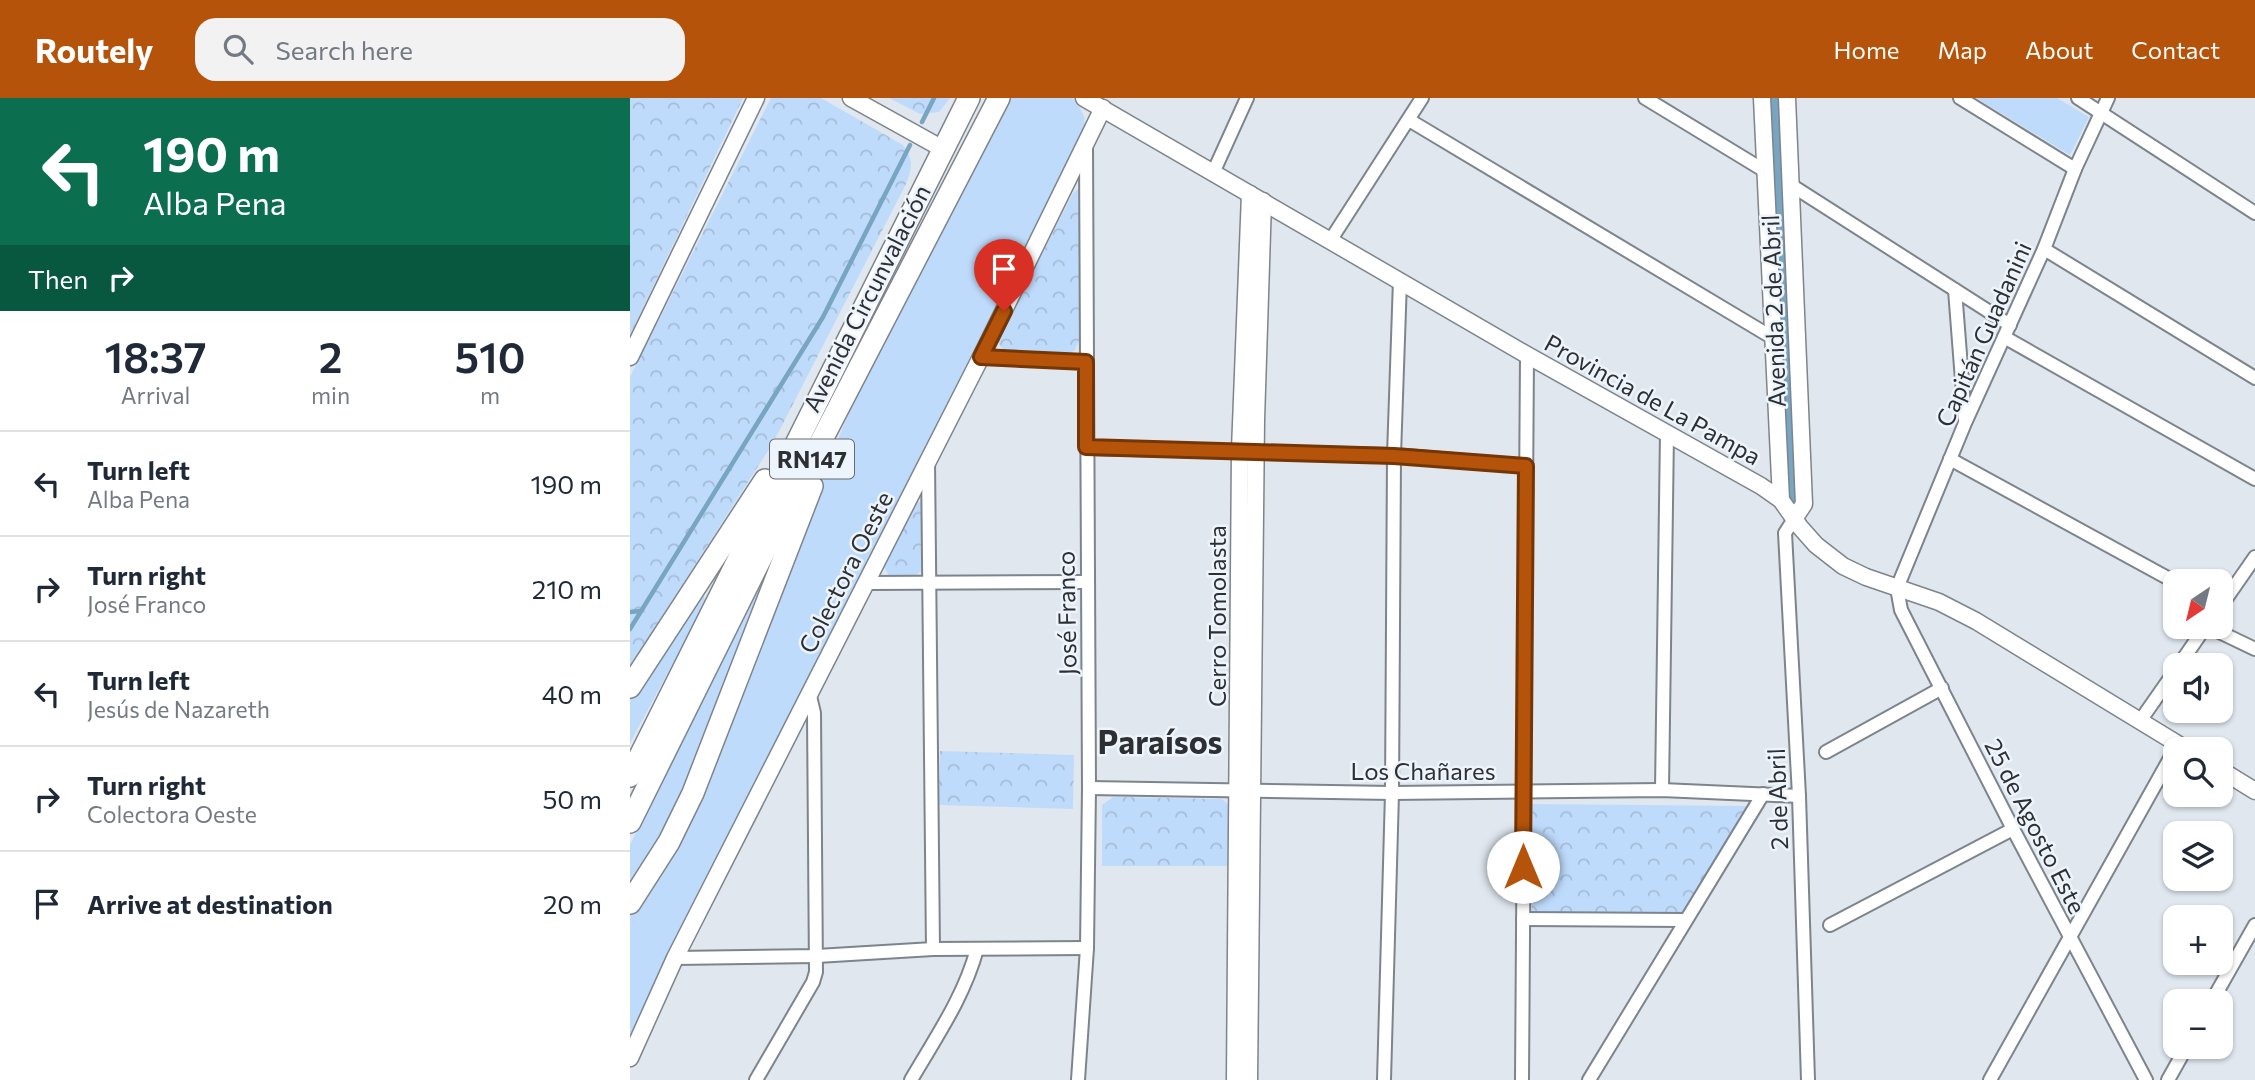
<!DOCTYPE html>
<meta charset="utf-8">
<style>
:root{--surface:#fff;--page:#f2f2f3;--text:#1f2937;--muted:#747a83;--line:#e0e1e3;--accent:#b45309}
body{margin:0;font-family:Commissioner,sans-serif;background:var(--page);color:var(--text);height:100vh;display:flex;flex-direction:column;font-size:26px;white-space:nowrap}
*{box-sizing:border-box;margin:0}
p{font-size:23px;color:var(--muted)}
.icon{flex:none;width:38px;height:38px;fill:none;stroke:currentColor;stroke-width:2;stroke-linecap:round;stroke-linejoin:round}
.map{position:relative;flex:1;overflow:hidden}
.panel{display:flex;flex-direction:column;background:var(--surface);width:630px}
.panel>*{flex:none}
.top-card{background:#0b6e4f;color:#fff;overflow:hidden}
.needle{width:46px;rotate:215deg}
.fabs{position:absolute;left:1533px;top:471px;display:grid;gap:14px}
.fabs a{display:grid;place-items:center;width:70px;height:70px;border-radius:14px;background:var(--surface);box-shadow:0 2px 5px #0004;font-size:35px}
.pin{position:absolute;display:grid;place-items:center;width:60px;height:60px;color:#fff;margin:-72px -30px;border-radius:50% 50% 50% 0;rotate:-45deg;box-shadow:0 0 7px #0007}
.pin .icon{rotate:45deg}
.me{position:absolute;width:77px;margin:-38px;rotate:0deg;stroke-linejoin:round;filter:drop-shadow(0 0 5px #0008)}
.turn{display:flex;align-items:center;gap:24px;height:147px;padding:0 28px;font-size:32px}
.turn .icon{width:91px;height:91px;stroke-width:2.5}
.turn b{display:block;font-size:49px;line-height:60px}
.then{display:flex;align-items:center;height:66px;padding:0 28px;background:#0003;gap:14px;font-size:26px}
.eta{display:flex;justify-content:space-evenly;align-items:center;height:119px;text-align:center}
.eta b{font-size:42px;font-weight:600;line-height:49px}
ul{padding:0;list-style:none}
li{display:flex;align-items:center;gap:21px;height:105px;padding:0 28px;border-top:2px solid var(--line)}
li div{flex:1}
li b{display:block;font-size:26px}
li em{font-style:normal}
header{display:flex;align-items:center;gap:42px;box-sizing:border-box;height:98px;padding:0 35px;background:var(--accent);color:#fff}
header strong{font-size:33px}
nav{display:flex;gap:38px;margin-inline-start:auto;font-size:24px}
.search{width:490px;height:63px;background:var(--page);display:flex;align-items:center;gap:18px;box-sizing:border-box;padding:0 24px;border-radius:21px;color:var(--muted);font-size:26px}
main{display:flex;flex:1;min-height:0}
.map>svg:first-child{display:block}
.green{fill:#bfdbfb}
.forest{fill:url(#forest-crowns)}
.lines{fill:none;stroke-linecap:round;stroke-linejoin:round}
.stream{stroke:#77a5c2;stroke-width:4.5}
.canal{stroke:#77a5c2;stroke-width:16}
.minor-casing{stroke:#7e848b;stroke-width:16}
.tertiary-casing{stroke:#7e848b;stroke-width:19}
.trunk-casing{stroke:#7e848b;stroke-width:24}
.minor{stroke:#fff;stroke-width:12}
.tertiary{stroke:#fff;stroke-width:16}
.trunk{stroke:#fff;stroke-width:21}
.route-casing{stroke:#753606;stroke-width:18}
.route{stroke:#b45309;stroke-width:12}
.labels{text-anchor:middle;dominant-baseline:central;stroke-width:5;stroke-linejoin:round;paint-order:stroke}
.shield{fill:#edf4fc;stroke:#676a6f;stroke-width:2}
.shield-label{font-size:23px;font-weight:bold;fill:#2d2f33}
.street-label{font-size:24px;fill:#2d2f33;stroke:#edf4fc}
.district-label{font-size:32px;font-weight:bold;fill:#2d2f33;stroke:#edf4fc}
</style>
<header>
<strong>Routely</strong>
<div class="search"><svg class="icon" aria-label="search" viewBox="0 0 24 24"><circle cx="10" cy="10" r="6"/><path d="M15 15l6 6"/></svg>Search here</div>
<nav><a>Home</a><a>Map</a><a>About</a><a>Contact</a></nav>
</header>
<main>
<section class="panel">
<div class="top-card">
<div class="turn"><svg class="icon" aria-label="left" viewBox="0 0 24 24"><path d="M17 20v-9H6M10 6l-5 5 5 5"/></svg><div><b>190 m</b>Alba Pena</div></div>
<div class="then">Then<svg class="icon" aria-label="right" viewBox="0 0 24 24"><path d="M7 20v-9h11M14 6l5 5-5 5"/></svg></div>
</div>
<div class="eta">
<div><b>18:37</b><p>Arrival</p></div>
<div><b>2</b><p>min</p></div>
<div><b>510</b><p>m</p></div>
</div>
<ul>
<li><svg class="icon" aria-label="left" viewBox="0 0 24 24"><path d="M17 20v-9H6M10 6l-5 5 5 5"/></svg><div><b>Turn left</b><p>Alba Pena</p></div><em>190 m</em></li>
<li><svg class="icon" aria-label="right" viewBox="0 0 24 24"><path d="M7 20v-9h11M14 6l5 5-5 5"/></svg><div><b>Turn right</b><p>José Franco</p></div><em>210 m</em></li>
<li><svg class="icon" aria-label="left" viewBox="0 0 24 24"><path d="M17 20v-9H6M10 6l-5 5 5 5"/></svg><div><b>Turn left</b><p>Jesús de Nazareth</p></div><em>40 m</em></li>
<li><svg class="icon" aria-label="right" viewBox="0 0 24 24"><path d="M7 20v-9h11M14 6l5 5-5 5"/></svg><div><b>Turn right</b><p>Colectora Oeste</p></div><em>50 m</em></li>
<li><svg class="icon" aria-label="arrive" viewBox="0 0 24 24"><path d="M6 21V4h12l-3 4 3 4H6"/></svg><div><b>Arrive at destination</b></div><em>20 m</em></li>
</ul>
</section>
<div class="map">
<svg width="1625" height="982" viewBox="0 0 1625 982">
<defs>
<pattern id="forest-crowns" width="20" height="18" patternUnits="userSpaceOnUse" patternTransform="scale(1.75)"><rect width="20" height="18" fill="#bfdbfb"/><path d="M2 6a3 3 0 1 1 6 0M12 15a3 3 0 1 1 6 0" fill="none" stroke="#a4bcd8"/></pattern>
</defs>
<rect width="100%" height="100%" fill="#e0e7ef"/>
<g class="green">
<path d="M381,0H442C458,18 457,25 450,47C301,344 148,639 0,937V810L112,585L222,306L374,9Z"/>
<polygon points="1139,0 1151,0 1170,403 1159,404"/>
<polygon points="1346,0 1427,0 1459,19 1440,57"/>
<polygon points="144,454 148,464 57,692 0,793 0,747"/>
<polygon points="70,488 76,504 0,645 0,599"/>
</g>
<g class="forest">
<polygon points="0,0 113,0 0,237"/>
<path d="M141,0H191L273,47C284,63 282,69 276,86L143,345L0,568V279Z"/>
<polygon points="259,0 320,0 309,14 290,16"/>
<polygon points="448,91 453,95 449,243 445,252 437,257 375,253 369,247 369,240 443,95"/>
<polygon points="286,403 293,405 294,467 291,473 284,479 259,478 254,469 254,463"/>
<polygon points="310,653 444,657 443,711 309,707"/>
<polygon points="483,699 592,701 600,708 601,768 472,768 472,707"/>
<polygon points="902,706 1119,708 1054,817 902,815"/>
</g>
<g class="lines">
<g class="stream">
<polyline points="292,24 304,0"/>
<polyline points="0,514 10,513"/>
<polyline points="0,531 193,219 280,47"/>
</g>
<polyline class="canal" points="1145,0 1162,405"/>
<g class="minor-casing">
<g id="minor">
<polyline points="1015,0 1135,73"/>
<polyline points="1330,0 1445,71"/>
<polyline points="1448,0 1625,115"/>
<polyline points="1478,0 1445,71 1414,151 1335,325 1267,490 1271,512 1383,731 1516,982"/>
<polyline points="779,22 1143,240"/>
<polyline points="583,75 617,0"/>
<polyline points="1161,87 1380,227"/>
<polyline points="700,143 792,0"/>
<polyline points="1414,151 1625,280"/>
<polyline points="1325,192 1335,321"/>
<polyline points="1374,239 1625,381"/>
<polyline points="351,259 456,264"/>
<polyline points="456,350 764,357 896,368"/>
<polyline points="1320,361 1545,484"/>
<polyline points="298,363 303,851"/>
<polyline points="1164,421 1155,435 1169,698 1178,982"/>
<polyline points="237,485 457,484"/>
<polyline points="1591,508 1625,459"/>
<polyline points="1577,528 1625,551"/>
<polyline points="1549,567 1576,528"/>
<polyline points="1510,623 1545,573"/>
<polyline points="1196,654 1312,590"/>
<polyline points="459,690 762,695 1032,692 1169,698"/>
<polyline points="1032,692 1037,335"/>
<polyline points="893,821 1055,822"/>
<polyline points="1200,827 1383,731"/>
<polyline points="45,860 187,858 303,851 457,850"/>
<polyline points="1582,903 1625,827"/>
<polyline points="126,982 183,884 186,874 184,615 179,594"/>
<path d="M281,982C306,939 334,899 347,851"/>
<polyline points="448,982 457,850 459,690 456,49"/>
<polyline points="754,982 762,695 764,357 770,182"/>
<polyline points="892,982 897,257"/>
<polyline points="959,982 1133,696"/>
<polyline points="1360,982 1548,646"/>
<polyline points="1538,982 1557,948"/>
</g>
</g>
<g class="tertiary-casing">
<g id="tertiary">
<polyline points="221,0 313,51"/>
<polyline points="454,0 897,257 1131,388 1151,402 1170,429 1186,447 1213,468 1236,479 1309,504 1346,523 1556,651"/>
<polyline points="1132,0 1151,402"/>
<polyline points="1157,0 1174,406 1164,421"/>
<polyline points="0,259 126,0"/>
<polyline points="1591,672 1625,693"/>
<polyline points="0,960 45,860 351,259 473,10"/>
<polyline points="605,982 610,352 620,96"/>
<polyline points="619,982 626,322 633,103"/>
</g>
</g>
<g class="trunk-casing">
<g id="trunk">
<polyline points="0,589 135,382"/>
<polyline points="0,678 339,0"/>
<polyline points="0,724 144,434 369,0"/>
<polyline points="0,805 39,744 63,695 182,388"/>
</g>
</g>
<use href="#minor" class="minor"/>
<use href="#tertiary" class="tertiary"/>
<use href="#trunk" class="trunk"/>
</g>
<g class="lines">
<g class="route-casing">
<polyline id="route" points="374,213 351,259 456,264 456,349 764,358 896,368 893,769"/>
</g>
<use href="#route" class="route"/>
</g>
<g class="labels">
<rect class="shield" x="140" y="341.5" width="84" height="39" rx="5"/>
<g class="shield-label">
<text x="182" y="361">RN147</text>
</g>
<g class="street-label">
<text transform="translate(236 200) rotate(-63)">Avenida Circunvalación</text>
<text transform="translate(1143 213) rotate(-92)">Avenida 2 de Abril</text>
<text transform="translate(1353 236) rotate(-66)">Capitán Guadanini</text>
<text transform="translate(1023 301) rotate(29)">Provincia de La Pampa</text>
<text transform="translate(215 474) rotate(-63)">Colectora Oeste</text>
<text transform="translate(436 515) rotate(-91)">José Franco</text>
<text transform="translate(586 518) rotate(-90)">Cerro Tomolasta</text>
<text x="793" y="672">Los Chañares</text>
<text transform="translate(1147 701) rotate(-92)">2 de Abril</text>
<text transform="translate(1406 728) rotate(63)">25 de Agosto Este</text>
</g>
<g class="district-label">
<text x="530" y="643">Paraísos</text>
</g>
</g>
</svg>
<div class="fabs">
<a><svg class="needle" viewBox="-14 -14 28 28"><path d="M0-13l5 13h-10z" fill="#e53935"/><path d="M0 13l5-13h-10z" fill="#747a83"/></svg></a>
<a><svg class="icon" aria-label="sound" viewBox="0 0 24 24"><path d="M4 9h4l5-4v14l-5-4H4zM17 9q2 3 0 6"/></svg></a>
<a><svg class="icon" aria-label="search" viewBox="0 0 24 24"><circle cx="10" cy="10" r="6"/><path d="M15 15l6 6"/></svg></a>
<a><svg class="icon" aria-label="layers" viewBox="0 0 24 24"><path d="M12 4l9 5-9 5-9-5zM3 14l9 5 9-5"/></svg></a>
<a>+</a>
<a>−</a>
</div>
<div class="pin" style="left:374px;top:213px;background:#d93025"><svg class="icon" aria-label="arrive" viewBox="0 0 24 24"><path d="M6 21V4h12l-3 4 3 4H6"/></svg></div>
<svg class="me" style="left:893px;top:769px" viewBox="-20 -20 40 40"><circle r="19" fill="#fff"/><path d="M0-13L10 11 0 6-10 11z" fill="#b45309"/></svg>
</div>
</main>
